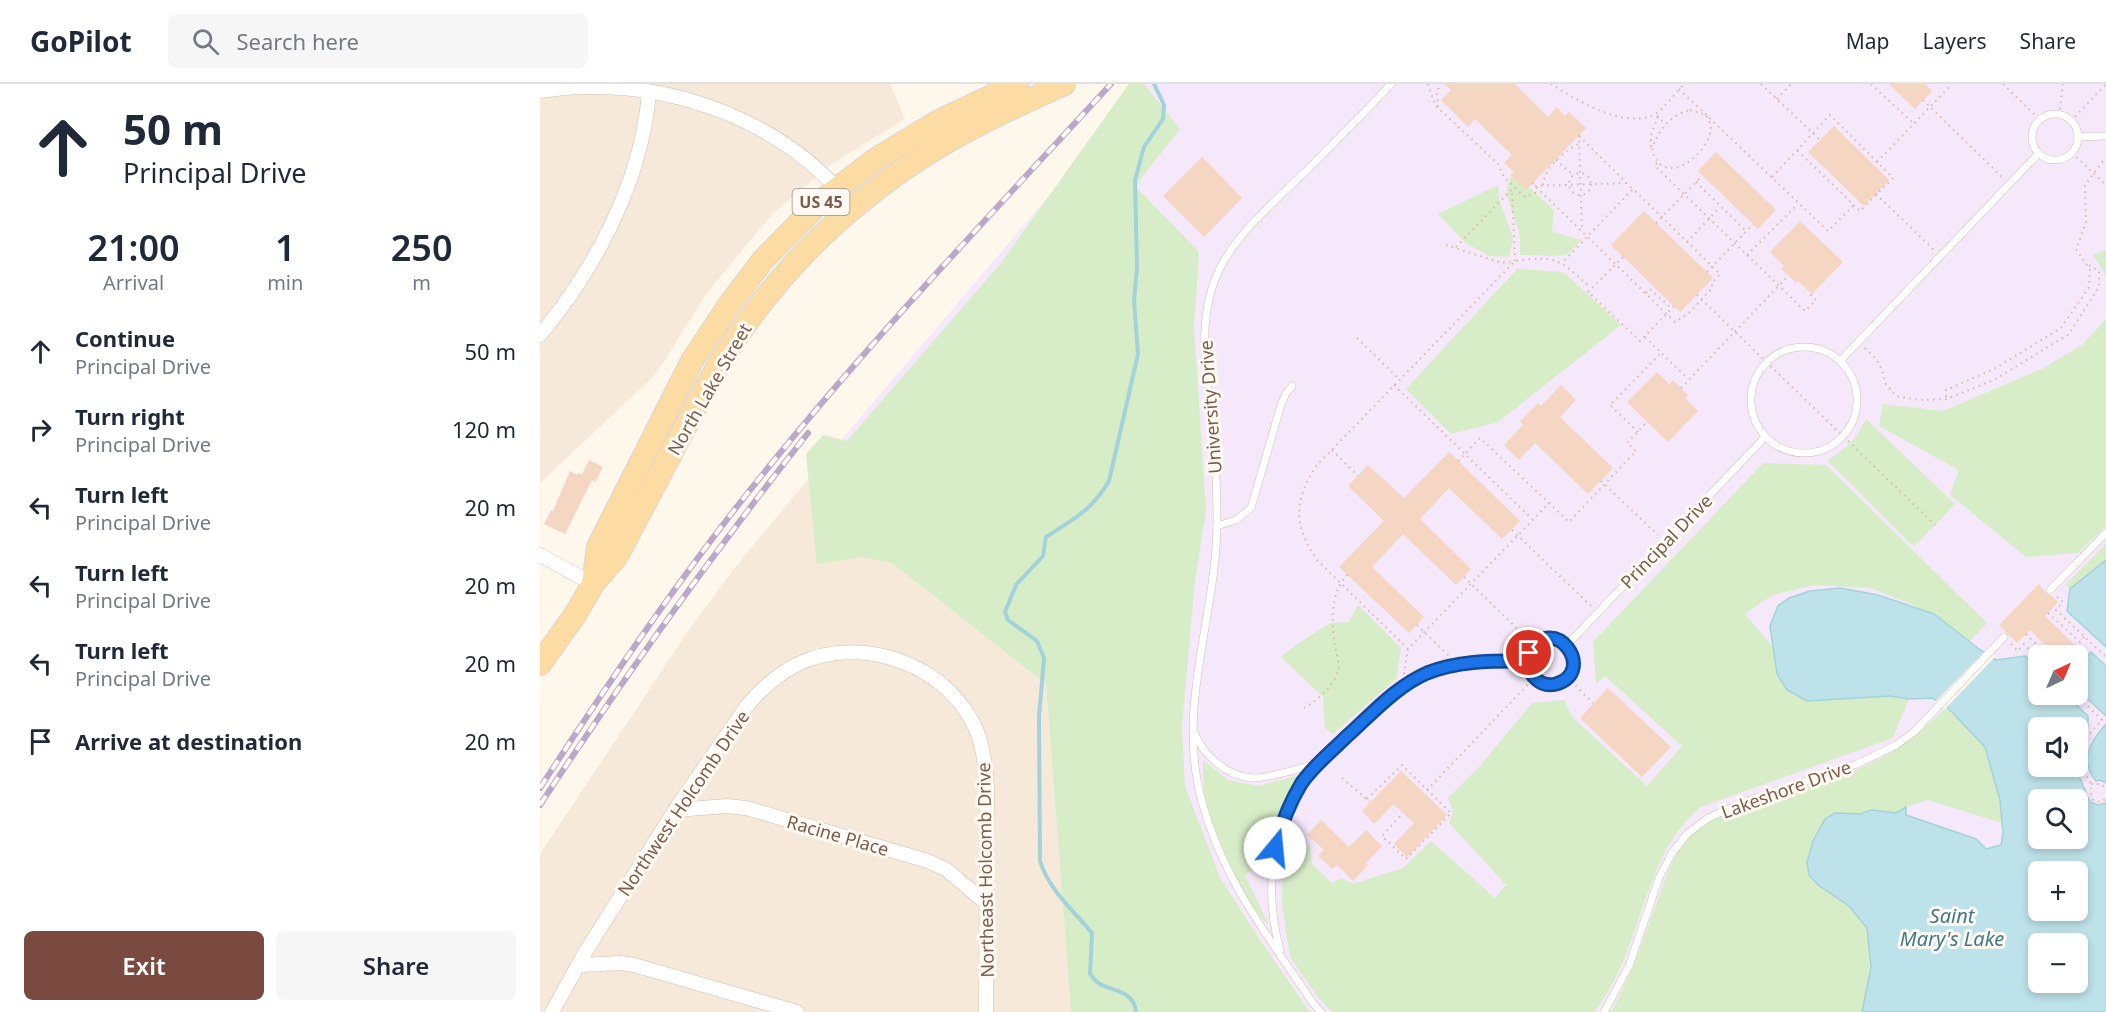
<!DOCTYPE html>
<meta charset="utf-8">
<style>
:root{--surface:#fff;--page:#f6f6f7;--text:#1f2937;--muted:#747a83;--line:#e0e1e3;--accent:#7a4a41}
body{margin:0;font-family:"Noto Sans",sans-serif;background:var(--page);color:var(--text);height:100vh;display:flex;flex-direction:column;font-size:22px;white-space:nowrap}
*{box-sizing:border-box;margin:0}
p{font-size:20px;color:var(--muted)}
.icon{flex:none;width:33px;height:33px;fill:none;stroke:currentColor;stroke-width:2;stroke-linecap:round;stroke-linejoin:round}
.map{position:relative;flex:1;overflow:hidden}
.details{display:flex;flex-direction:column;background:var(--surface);width:540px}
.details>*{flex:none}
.guide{background:#fff;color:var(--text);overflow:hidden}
.needle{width:39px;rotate:44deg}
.buttons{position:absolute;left:1488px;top:561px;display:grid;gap:12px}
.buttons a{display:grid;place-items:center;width:60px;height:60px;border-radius:9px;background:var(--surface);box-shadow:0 3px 9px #0003;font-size:30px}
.pin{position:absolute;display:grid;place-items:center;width:51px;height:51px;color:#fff;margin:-26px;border:3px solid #fff;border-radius:50%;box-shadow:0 2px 6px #0007}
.me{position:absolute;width:66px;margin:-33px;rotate:17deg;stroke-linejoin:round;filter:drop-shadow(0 0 4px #0008)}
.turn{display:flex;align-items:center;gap:21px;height:126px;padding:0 24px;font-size:27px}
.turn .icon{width:78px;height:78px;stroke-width:2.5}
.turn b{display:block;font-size:42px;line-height:51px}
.eta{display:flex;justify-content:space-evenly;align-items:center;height:102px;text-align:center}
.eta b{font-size:36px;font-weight:600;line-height:42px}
.cta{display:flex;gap:12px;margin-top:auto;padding:12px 24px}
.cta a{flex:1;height:69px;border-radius:9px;background:var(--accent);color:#fff;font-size:24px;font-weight:600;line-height:69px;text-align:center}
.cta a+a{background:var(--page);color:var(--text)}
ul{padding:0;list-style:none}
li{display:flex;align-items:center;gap:18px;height:78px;padding:0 24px}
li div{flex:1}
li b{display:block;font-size:22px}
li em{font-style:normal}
header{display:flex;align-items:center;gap:36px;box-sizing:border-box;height:84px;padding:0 30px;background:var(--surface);border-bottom:2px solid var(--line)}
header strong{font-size:28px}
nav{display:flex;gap:33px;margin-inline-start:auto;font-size:21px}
.search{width:420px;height:54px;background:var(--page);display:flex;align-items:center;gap:15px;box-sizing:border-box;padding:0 21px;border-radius:9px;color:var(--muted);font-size:22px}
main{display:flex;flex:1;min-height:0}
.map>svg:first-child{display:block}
.residential{fill:#f6e9d9}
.education{fill:#f4e8fa;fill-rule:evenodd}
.green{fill:#d7edc8}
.water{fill:#bee2e9;stroke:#a4d2db;stroke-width:1.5;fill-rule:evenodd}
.pier{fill:#fdf7ec}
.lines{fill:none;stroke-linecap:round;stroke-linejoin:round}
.stream{stroke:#a4d2db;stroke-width:4}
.building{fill:#f4d6c2}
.service-casing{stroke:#d2bfaf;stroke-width:8}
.minor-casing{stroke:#d2bfaf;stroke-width:15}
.primary-casing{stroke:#ddd5d0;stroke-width:24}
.path{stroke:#dab9a4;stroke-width:2;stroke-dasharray:1.5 4.5;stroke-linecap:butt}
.service{stroke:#fff;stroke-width:7}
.minor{stroke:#fff;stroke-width:14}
.primary{stroke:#fddca3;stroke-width:22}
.rail-casing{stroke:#baa7ca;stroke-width:6}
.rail{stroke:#fffaf3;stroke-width:4;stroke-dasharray:11;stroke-linecap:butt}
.route-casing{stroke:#114b97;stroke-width:15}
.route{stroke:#1a73e8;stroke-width:10}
.labels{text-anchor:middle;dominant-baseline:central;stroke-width:6;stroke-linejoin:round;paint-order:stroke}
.shield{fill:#fffaf3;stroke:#a38c7e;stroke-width:1.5}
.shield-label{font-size:16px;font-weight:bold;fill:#7b5d4c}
.street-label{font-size:18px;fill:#7b5d4c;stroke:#fffaf3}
.water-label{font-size:20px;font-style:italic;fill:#417b87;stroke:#fffaf3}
</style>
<header>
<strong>GoPilot</strong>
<div class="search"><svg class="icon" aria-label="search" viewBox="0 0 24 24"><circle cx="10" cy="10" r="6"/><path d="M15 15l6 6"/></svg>Search here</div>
<nav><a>Map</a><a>Layers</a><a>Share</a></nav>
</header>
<main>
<section class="details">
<div class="guide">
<div class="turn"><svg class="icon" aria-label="ahead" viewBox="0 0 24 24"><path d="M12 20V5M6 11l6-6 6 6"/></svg><div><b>50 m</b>Principal Drive</div></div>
</div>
<div class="eta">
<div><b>21:00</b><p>Arrival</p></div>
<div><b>1</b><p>min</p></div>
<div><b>250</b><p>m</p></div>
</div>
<ul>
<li><svg class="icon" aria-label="ahead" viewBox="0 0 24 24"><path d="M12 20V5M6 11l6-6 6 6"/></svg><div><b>Continue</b><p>Principal Drive</p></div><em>50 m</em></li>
<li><svg class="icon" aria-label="right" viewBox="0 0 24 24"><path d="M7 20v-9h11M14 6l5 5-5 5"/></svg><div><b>Turn right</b><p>Principal Drive</p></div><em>120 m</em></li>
<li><svg class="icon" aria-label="left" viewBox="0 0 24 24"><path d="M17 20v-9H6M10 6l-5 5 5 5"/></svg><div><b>Turn left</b><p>Principal Drive</p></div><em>20 m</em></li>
<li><svg class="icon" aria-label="left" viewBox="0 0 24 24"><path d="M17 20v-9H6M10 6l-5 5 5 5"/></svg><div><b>Turn left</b><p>Principal Drive</p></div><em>20 m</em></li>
<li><svg class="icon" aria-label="left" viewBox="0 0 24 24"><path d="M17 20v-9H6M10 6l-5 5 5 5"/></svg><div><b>Turn left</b><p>Principal Drive</p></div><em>20 m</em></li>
<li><svg class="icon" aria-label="arrive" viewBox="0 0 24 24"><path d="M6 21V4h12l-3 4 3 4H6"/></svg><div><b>Arrive at destination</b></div><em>20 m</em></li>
</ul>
<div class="cta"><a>Exit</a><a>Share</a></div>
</section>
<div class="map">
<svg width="1566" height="928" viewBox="0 0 1566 928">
<rect width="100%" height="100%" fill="#fdf7ec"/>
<g class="residential">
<polygon points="0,0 350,0 365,35 293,79 232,130 167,209 116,290 0,399"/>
<polygon points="274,388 352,479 506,600 531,928 0,928 0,770 150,544 194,485"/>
</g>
<path class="education" d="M604,0H1566V928H531L506,600L352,479L274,388ZM1498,572H1538V610H1498ZM1498,644H1538V682H1498ZM1498,716H1538V754H1498ZM1498,788H1538V826H1498ZM1498,860H1538V898H1498Z"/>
<g class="green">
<polygon points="589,0 604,0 640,45 595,102 659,168 654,243 666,427 655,496 642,642 645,702 680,794 720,856 770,928 531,928 506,600 352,479 323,473 277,480 266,370 283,351 307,357 461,179"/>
<path d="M970,94L980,95L1014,126L1012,148L1042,156C1037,160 1033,166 1028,170C1022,173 990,171 980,171V152L966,109Z"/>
<polygon points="958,101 959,115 973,154 969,173 950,172 927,160 898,130"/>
<polygon points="1566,166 1566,191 1553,171"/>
<polygon points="977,185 1023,188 1081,241 958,338 911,350 866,305"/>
<polygon points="1566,235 1566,442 1538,469 1486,473 1410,411 1419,386 1339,342 1343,320 1403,327 1504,284 1543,260"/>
<path d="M1326,335L1415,420L1374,463L1287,376C1308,364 1314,357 1326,335Z"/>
<path d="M1223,379L1286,381L1447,539L1429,558L1394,530L1331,504L1274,501L1233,511L1205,530L1233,563L1237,590L1369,615L1353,654L1161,723C1114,761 1105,827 1082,880C1075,897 1065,912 1055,928H792L777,912L750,873L742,820L743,782L749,762L761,754L770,763L772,780L792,799L801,794L813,800L863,784L891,757L955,814L966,801L909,739L913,726L908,714L940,682L992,619L1024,616L1032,633L1107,702L1142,662L1065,592L1056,600L1053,558Z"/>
<polygon points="1566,460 1566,476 1530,505 1525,501"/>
<polygon points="818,521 861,564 857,594 793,650 785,644 783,613 741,573 760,558 791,539 809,538"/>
<path d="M1407,623L1445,663L1460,716L1462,739L1388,716L1366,723L1356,730L1332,726L1320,730L1295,729L1273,756L1267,778L1278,801L1309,822L1327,844L1331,883L1322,928H1071C1090,895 1102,859 1115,823C1124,800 1132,772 1149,753C1178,722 1276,702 1318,685C1354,670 1379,650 1407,623Z"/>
<path d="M663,676L688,696L719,702L760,691L743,724L728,775L705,791L729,841C704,822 669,740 664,709C663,698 663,687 663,676Z"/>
</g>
<g class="water">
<polygon points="1566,476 1566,563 1527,527 1530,505"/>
<path d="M1300,504L1338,511L1394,530L1439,565L1456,576L1485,572L1498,584V610L1526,611L1548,632V642L1538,659V644H1498V682L1535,683L1550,718L1558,721L1566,719V928H1322L1331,883L1327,844L1309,822L1278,801L1269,791L1267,778L1273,757L1285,735L1295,729L1320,730L1332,726L1356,729L1366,723V731L1436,755L1446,765L1461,761L1463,749L1460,716L1445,663L1407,623L1392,614L1369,615L1350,612L1267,617L1247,606L1237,590L1230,542L1238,522L1249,514L1270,507ZM1498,716H1538V754H1498ZM1498,788H1538V826H1498ZM1498,860H1538V898H1498Z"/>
<polygon points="1551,568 1566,582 1566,632 1538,606 1538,583"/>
<path d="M1566,640V699L1560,696L1556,697C1539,676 1550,658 1566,640Z"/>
</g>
<polygon class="pier" points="1446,566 1456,572 1405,625 1394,619"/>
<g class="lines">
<path class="stream" d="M596,928C594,907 575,908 560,900C556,898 553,894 550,890L552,849C533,826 509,806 500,777L499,633L504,574L497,557L468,536L465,528L476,501L503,472L506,453C534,435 552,426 569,397L598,270L594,217L597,184L595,96L604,63L623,35L624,21L614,0"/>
</g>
<g class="building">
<polygon points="904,0 975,0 1008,33 1017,23 1025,32 1029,28 1046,44 986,106 970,91 974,88 964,79 972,71 935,35 928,43 901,16 911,6"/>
<polygon points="1349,0 1385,0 1392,7 1375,25"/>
<polygon points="1294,42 1349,96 1324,122 1268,68"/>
<polygon points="1176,68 1236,126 1218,145 1158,87"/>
<polygon points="662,73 702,114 664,153 623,112"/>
<polygon points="1104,127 1173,194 1140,228 1071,161"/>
<polygon points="1260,137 1303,178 1272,210 1258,197 1256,199 1241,185 1244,182 1230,168"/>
<polygon points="1117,288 1129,300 1133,296 1148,311 1145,314 1158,327 1128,358 1087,318"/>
<polygon points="1021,301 1036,316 1020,333 1073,384 1048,410 995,359 979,376 964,361 983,341 980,337 998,319 1001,322"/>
<polygon points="909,368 980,437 962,455 909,404 880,435 931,485 916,501 863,450 832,483 884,533 869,549 799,483 844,437 808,402 828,381 864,414"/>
<polygon points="49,376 63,383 55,398 52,396 25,450 4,440 11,426 13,427 30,387 37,391 38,389 42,390"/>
<polygon points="1499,500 1507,510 1511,511 1518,518 1505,532 1546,572 1516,572 1490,546 1477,559 1459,541"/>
<polygon points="1068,604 1131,663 1102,693 1040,634"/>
<polygon points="861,687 907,731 867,773 854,760 874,739 863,729 854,720 834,740 822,727"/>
<polygon points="781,736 809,763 826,746 842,762 826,779 828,781 813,797 797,781 792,785 778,772 784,766 767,751"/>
</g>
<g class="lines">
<g class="service-casing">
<g id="service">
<circle cx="1515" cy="53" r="23"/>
<polyline points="1538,53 1566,52"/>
<circle cx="1264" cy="316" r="53"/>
<polyline points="1300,277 1499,69"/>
<polyline points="677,442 696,436 711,424 741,321 746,309 752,302"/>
<polyline points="1510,506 1566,449"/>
<circle cx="1010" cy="577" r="23"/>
<polyline points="1027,561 1225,353"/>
<path d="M655,650C664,672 687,692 712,694C727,695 761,684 776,680"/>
<path d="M740,866C723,804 731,729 776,681C781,675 788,671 793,666C802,658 811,649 820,641C841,621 860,600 888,589C919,576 954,577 987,577"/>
<path d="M781,928L773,919C728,852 684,798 662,718C635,620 678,530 677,433C677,401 675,367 671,336C666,285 656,233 680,184C700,145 738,115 768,85C796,57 824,29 851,0"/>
<polyline points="1064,928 1089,882 1119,794 1132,769 1147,750 1168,734 1204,718 1317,680 1356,661 1374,648 1394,627 1464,553"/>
</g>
</g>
<g class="minor-casing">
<g id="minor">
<path d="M0,7C15,5 31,3 46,3C140,1 238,38 301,109"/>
<path d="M0,251C56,184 102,96 109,8"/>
<polyline points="0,471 53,500"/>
<polyline points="135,726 187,722 206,724 388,777 407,786 447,820"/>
<polyline points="40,881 81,879 94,881 257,928"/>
<path d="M12,928L46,867L135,726L206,623C221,605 237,590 258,580C323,549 412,582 438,650C444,668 446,686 447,704L446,928"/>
</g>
</g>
<g class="primary-casing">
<g id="primary">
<polyline points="53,500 58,463 152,277 189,221 223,176 280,118 336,75 399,37 477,0"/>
<path d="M0,580L35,531L53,500L77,472C99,430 121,388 143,347C157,322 169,295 185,271C237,188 307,120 390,68C433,41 478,21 524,0"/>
</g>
</g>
<g class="path">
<polyline points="888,0 895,21 958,80 964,93 985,113 1000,107"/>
<path d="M1011,0C1037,16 1084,46 1115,30C1124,25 1136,8 1144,0"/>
<polyline points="1221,0 1280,56"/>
<polyline points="1331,0 1373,39"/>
<polyline points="1463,0 1500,36"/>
<polyline points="1139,5 1288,147 1314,121"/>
<polyline points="1237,15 1251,0"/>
<polyline points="1383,16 1463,94"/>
<polyline points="898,23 897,9 900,0"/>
<path d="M1150,26L1166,31C1168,35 1171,39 1171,44C1169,71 1123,106 1112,66C1118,46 1129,32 1150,26Z"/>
<polyline points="1519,31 1523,0"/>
<polyline points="1117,32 1125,40"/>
<polyline points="1531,37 1566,0"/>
<polyline points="1039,51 1042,147"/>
<polyline points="1039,52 1093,105"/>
<polyline points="1111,63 1111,51 1118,32"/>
<polyline points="1532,69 1566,101"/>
<polyline points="1016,76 1032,90"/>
<polyline points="1337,78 1412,0"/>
<polyline points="1117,79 1115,82 1265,227 1276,216 1269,209 1271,208"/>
<circle cx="1040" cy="100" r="11"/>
<polyline points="1232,93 1290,31 1353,94 1320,127 1257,66"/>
<polyline points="1156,98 1206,147"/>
<polyline points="992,99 1135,238 1149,229 1172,204 1172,199 1180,190 1093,105 1023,178"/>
<path d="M1003,101C1004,85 1024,66 1039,60"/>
<polyline points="995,102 1086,99"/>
<polyline points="1336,110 1394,166"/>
<polyline points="1116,139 1162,92"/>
<polyline points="1147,158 1180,123"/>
<polyline points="906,161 962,179 975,177 972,106"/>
<polyline points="916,163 972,105"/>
<polyline points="1207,171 1258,120"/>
<polyline points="1083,173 1048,208 1100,257 1134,222"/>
<polyline points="1167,188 1213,140"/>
<polyline points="1106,209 1110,205 1132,225"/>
<polyline points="1157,211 1395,441"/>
<polyline points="1105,253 1148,295"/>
<polyline points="817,254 860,296"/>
<polyline points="1325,264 1336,275 1342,285 1345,299 1356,312 1379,316 1406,315 1454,296 1529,250 1559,203 1559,187 1545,179"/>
<polyline points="854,301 992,435"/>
<polyline points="1141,304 1248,192"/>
<polyline points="1406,313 1406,306 1454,285 1521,244 1549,203 1550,186 1536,165 1546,139 1545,101 1566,73"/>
<polyline points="1098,348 1070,321 1121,269"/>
<polyline points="792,366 818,392"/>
<polyline points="918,377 940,354 1009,419"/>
<polyline points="1061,397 1118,451"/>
<polyline points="972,446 1052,523"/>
<polyline points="924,493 994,561"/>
<polyline points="1517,513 1523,518 1516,526 1566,573"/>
<polyline points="1508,529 1540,558 1544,553"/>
<polyline points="877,541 910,573"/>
<polyline points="1486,550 1508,572"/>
<polyline points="1471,560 1478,567 1484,560 1498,575"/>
<path d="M868,565L778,477C753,441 753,417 777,381L975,177C1018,171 1020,176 1051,204"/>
<polyline points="864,590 868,565 1009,419 1029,438 1096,367 1087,359 1107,338"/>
<polyline points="1027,593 1053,619"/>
<path d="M1535,610L1562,636C1550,649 1536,664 1542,684C1544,690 1550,695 1551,701C1551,708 1550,710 1553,716L1560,718L1566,715"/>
<path d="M764,624C778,616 794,602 798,586C800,579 796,569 795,563C791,539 790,508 808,490"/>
<polyline points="802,694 830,718"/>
<polyline points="1551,700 1560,700 1566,704"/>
<polyline points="887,706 994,594"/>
<polyline points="827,715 862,681 911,729 866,775 842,752 863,729"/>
</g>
<use href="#service" class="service"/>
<use href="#minor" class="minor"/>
<use href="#primary" class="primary"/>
<g class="rail-casing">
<g id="rail">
<path d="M0,704C74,590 150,478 236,374C342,244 458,123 571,0"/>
<path d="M0,721C84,593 173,469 268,349"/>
</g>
</g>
<use href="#rail" class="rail"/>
</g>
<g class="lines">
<g class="route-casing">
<path id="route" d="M735,764C741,741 749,720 761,700C773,682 789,670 805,654C831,631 855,603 887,589C919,576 954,577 987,577C989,591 1000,604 1016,600C1058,588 1014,526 989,569"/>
</g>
<use href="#route" class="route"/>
</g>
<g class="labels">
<rect class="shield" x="252.5" y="105" width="57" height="26" rx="4.5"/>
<g class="shield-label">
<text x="281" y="118">US 45</text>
</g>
<g class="street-label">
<text transform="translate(169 305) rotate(-60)">North Lake Street</text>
<text transform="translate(670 323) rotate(-94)">University Drive</text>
<text transform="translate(1126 457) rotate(-46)">Principal Drive</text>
<text transform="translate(1246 705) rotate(-20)">Lakeshore Drive</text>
<text transform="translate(143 719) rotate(-56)">Northwest Holcomb Drive</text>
<text transform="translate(298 751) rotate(16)">Racine Place</text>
<text transform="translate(445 786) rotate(-91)">Northeast Holcomb Drive</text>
</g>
<g class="water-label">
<text x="1412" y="831">Saint<tspan x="1412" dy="23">Mary's Lake</tspan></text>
</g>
</g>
</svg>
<div class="buttons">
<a><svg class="needle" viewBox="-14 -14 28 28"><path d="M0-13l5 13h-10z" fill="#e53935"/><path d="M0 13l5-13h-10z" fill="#747a83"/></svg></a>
<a><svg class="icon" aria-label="sound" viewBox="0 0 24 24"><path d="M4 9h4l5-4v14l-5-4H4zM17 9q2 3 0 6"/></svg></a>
<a><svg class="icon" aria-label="search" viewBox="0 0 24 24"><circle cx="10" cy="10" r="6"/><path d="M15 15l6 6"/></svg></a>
<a>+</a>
<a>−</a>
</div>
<div class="pin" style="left:989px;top:569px;background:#d93025"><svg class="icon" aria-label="arrive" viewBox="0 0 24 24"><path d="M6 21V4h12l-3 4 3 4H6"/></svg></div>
<svg class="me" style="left:735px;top:764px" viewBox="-20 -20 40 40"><circle r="19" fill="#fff"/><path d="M0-13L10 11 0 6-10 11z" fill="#1a73e8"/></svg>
</div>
</main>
